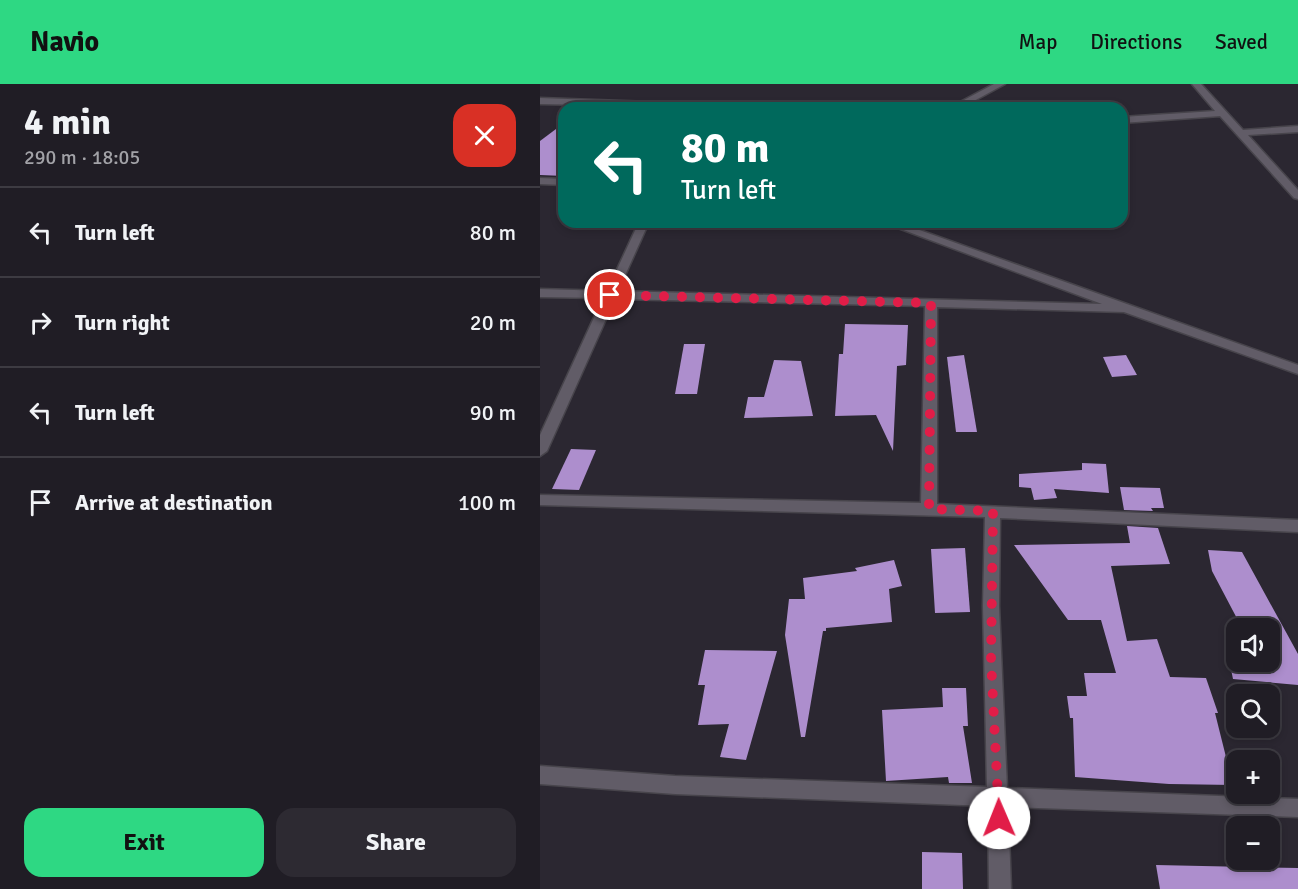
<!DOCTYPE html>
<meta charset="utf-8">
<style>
:root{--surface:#201d25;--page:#2d2a32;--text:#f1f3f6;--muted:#a2a2a7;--line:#3d3b42;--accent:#2ed883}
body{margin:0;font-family:Signika,sans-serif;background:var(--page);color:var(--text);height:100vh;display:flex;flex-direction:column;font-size:22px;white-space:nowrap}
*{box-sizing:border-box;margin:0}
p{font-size:20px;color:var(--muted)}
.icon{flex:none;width:33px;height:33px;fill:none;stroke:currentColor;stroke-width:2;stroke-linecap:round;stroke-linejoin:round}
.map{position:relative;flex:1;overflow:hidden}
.sheet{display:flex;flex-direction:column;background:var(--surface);width:540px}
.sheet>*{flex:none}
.banner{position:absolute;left:18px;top:18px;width:570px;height:126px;border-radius:18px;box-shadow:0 3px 9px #0003,0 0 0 2px var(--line);background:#00695c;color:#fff;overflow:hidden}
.tools{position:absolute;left:686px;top:534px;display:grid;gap:12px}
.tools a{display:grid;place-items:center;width:54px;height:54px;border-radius:12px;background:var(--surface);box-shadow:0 3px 9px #0003,0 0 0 2px var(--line);font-size:30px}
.pin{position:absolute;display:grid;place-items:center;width:51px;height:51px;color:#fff;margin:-26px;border:3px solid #fff;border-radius:50%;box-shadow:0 2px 6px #0007}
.me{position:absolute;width:66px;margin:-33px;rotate:359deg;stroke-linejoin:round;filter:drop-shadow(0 0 4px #0008)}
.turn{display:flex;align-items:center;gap:21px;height:126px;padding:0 24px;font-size:27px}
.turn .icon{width:78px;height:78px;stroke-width:2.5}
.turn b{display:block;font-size:42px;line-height:51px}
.round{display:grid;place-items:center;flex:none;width:63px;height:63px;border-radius:18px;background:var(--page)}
.overview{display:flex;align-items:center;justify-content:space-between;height:102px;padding:0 24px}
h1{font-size:36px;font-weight:700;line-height:45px}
.primary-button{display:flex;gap:12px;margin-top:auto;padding:12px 24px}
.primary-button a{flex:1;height:69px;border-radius:18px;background:var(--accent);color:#111;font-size:24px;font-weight:700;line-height:69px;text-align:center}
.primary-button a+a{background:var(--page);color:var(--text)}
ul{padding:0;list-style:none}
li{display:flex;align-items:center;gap:18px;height:90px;padding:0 24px;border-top:2px solid var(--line)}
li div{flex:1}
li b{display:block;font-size:22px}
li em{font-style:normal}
header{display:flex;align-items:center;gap:36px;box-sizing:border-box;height:84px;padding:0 30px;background:var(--accent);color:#111}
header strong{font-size:28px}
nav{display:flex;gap:33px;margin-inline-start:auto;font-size:21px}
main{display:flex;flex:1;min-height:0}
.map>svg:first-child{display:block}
.building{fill:#ad8ecd}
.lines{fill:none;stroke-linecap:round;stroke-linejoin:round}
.minor-casing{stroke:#47444b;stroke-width:3}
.minor{fill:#615c67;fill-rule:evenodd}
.route{stroke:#e11d48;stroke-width:10;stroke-dasharray:0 18}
</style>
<header>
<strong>Navio</strong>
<nav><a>Map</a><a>Directions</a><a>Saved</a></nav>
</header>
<main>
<section class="sheet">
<div class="overview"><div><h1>4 min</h1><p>290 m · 18:05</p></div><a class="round" style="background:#d93025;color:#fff"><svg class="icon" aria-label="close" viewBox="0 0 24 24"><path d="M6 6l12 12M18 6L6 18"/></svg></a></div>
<ul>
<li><svg class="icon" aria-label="left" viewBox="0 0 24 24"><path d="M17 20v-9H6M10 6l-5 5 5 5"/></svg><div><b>Turn left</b></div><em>80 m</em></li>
<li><svg class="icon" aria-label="right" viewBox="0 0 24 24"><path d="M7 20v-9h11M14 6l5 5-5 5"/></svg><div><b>Turn right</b></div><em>20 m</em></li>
<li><svg class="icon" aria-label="left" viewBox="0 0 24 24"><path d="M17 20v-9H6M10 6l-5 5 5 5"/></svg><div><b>Turn left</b></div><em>90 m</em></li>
<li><svg class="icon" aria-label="arrive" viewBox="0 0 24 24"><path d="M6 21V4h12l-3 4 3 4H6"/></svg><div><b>Arrive at destination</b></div><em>100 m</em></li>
</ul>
<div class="primary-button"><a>Exit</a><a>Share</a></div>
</section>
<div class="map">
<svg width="758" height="805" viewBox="0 0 758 805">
<rect width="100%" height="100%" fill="#2b2731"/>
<g class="building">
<polygon points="24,39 24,92 0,91 0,57"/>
<polygon points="305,240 368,241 366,281 357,282 353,367 336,331 295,332 299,270 303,270"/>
<polygon points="144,260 165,260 157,310 135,310"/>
<polygon points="424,271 437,348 416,348 407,273"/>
<polygon points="586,271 597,291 572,293 563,273"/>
<polygon points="234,276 261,277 273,332 204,334 208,313 224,313"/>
<polygon points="31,365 56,366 39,406 12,405"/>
<polygon points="542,379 566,380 569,409 514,405 517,414 494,416 491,404 479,403 479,390 542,386"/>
<polygon points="580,403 620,404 624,424 611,424 613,427 584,426"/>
<polygon points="587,442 618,444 630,480 571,482 587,557 617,555 630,593 666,594 678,629 675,629 693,701 629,700 535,693 533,634 530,634 527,612 547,612 544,589 576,589 561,536 528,536 474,461 590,459"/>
<polygon points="425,464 430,528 395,529 391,465"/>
<polygon points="668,466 702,468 758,570 758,601 693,595 686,561 696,562 696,578 729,578 729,544 702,544 672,487"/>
<polygon points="354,476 362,502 349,505 352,538 286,544 286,547 283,547 265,653 261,653 245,551 249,515 265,515 263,494 317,487 315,484"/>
<polygon points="165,566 237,567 206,676 180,673 189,640 158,641 165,601 158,601"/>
<polygon points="402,604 426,604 428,642 423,642 432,699 409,699 408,693 346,697 342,626 403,623"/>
<polygon points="382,768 422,769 423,805 382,805"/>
<polygon points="616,781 758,784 758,805 620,805"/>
</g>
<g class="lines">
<g class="minor-casing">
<g id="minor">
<polygon points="454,0 465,0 421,24 409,24"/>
<polygon points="652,0 661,0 703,46 758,42 758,48 708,51 758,106 758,115 754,114 680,32 582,39 582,33 675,27"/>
<polygon points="0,14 193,21 198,24 0,20"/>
<polygon points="0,94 24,95 24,101 0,100"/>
<polygon points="99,138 109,138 78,207 562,220 342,138 357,138 758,281 758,290 584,228 397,223 397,420 758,436 758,448 460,434 459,522 467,704 758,715 758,733 468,723 471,805 449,805 448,722 135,710 0,700 0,682 135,692 447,703 443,522 445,433 0,421 0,411 381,419 385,222 75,215 7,367 0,372 0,351 63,214 0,213 0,205 67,207"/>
</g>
</g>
<use href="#minor" class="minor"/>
</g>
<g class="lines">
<polyline class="route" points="70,211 391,219 389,425 453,427 451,576 459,734"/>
</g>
</svg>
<div class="tools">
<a><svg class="icon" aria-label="sound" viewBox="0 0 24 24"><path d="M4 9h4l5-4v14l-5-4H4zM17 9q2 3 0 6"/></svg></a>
<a><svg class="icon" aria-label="search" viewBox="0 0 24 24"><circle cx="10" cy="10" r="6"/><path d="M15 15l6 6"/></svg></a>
<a>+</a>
<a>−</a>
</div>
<div class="pin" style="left:70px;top:211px;background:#d93025"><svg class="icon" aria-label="arrive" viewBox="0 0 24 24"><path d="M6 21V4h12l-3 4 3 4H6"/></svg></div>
<svg class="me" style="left:459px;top:734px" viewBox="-20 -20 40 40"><circle r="19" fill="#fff"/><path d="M0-13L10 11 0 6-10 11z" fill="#e11d48"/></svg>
<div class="banner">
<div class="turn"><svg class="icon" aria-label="left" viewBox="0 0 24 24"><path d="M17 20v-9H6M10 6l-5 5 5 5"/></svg><div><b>80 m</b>Turn left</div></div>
</div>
</div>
</main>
